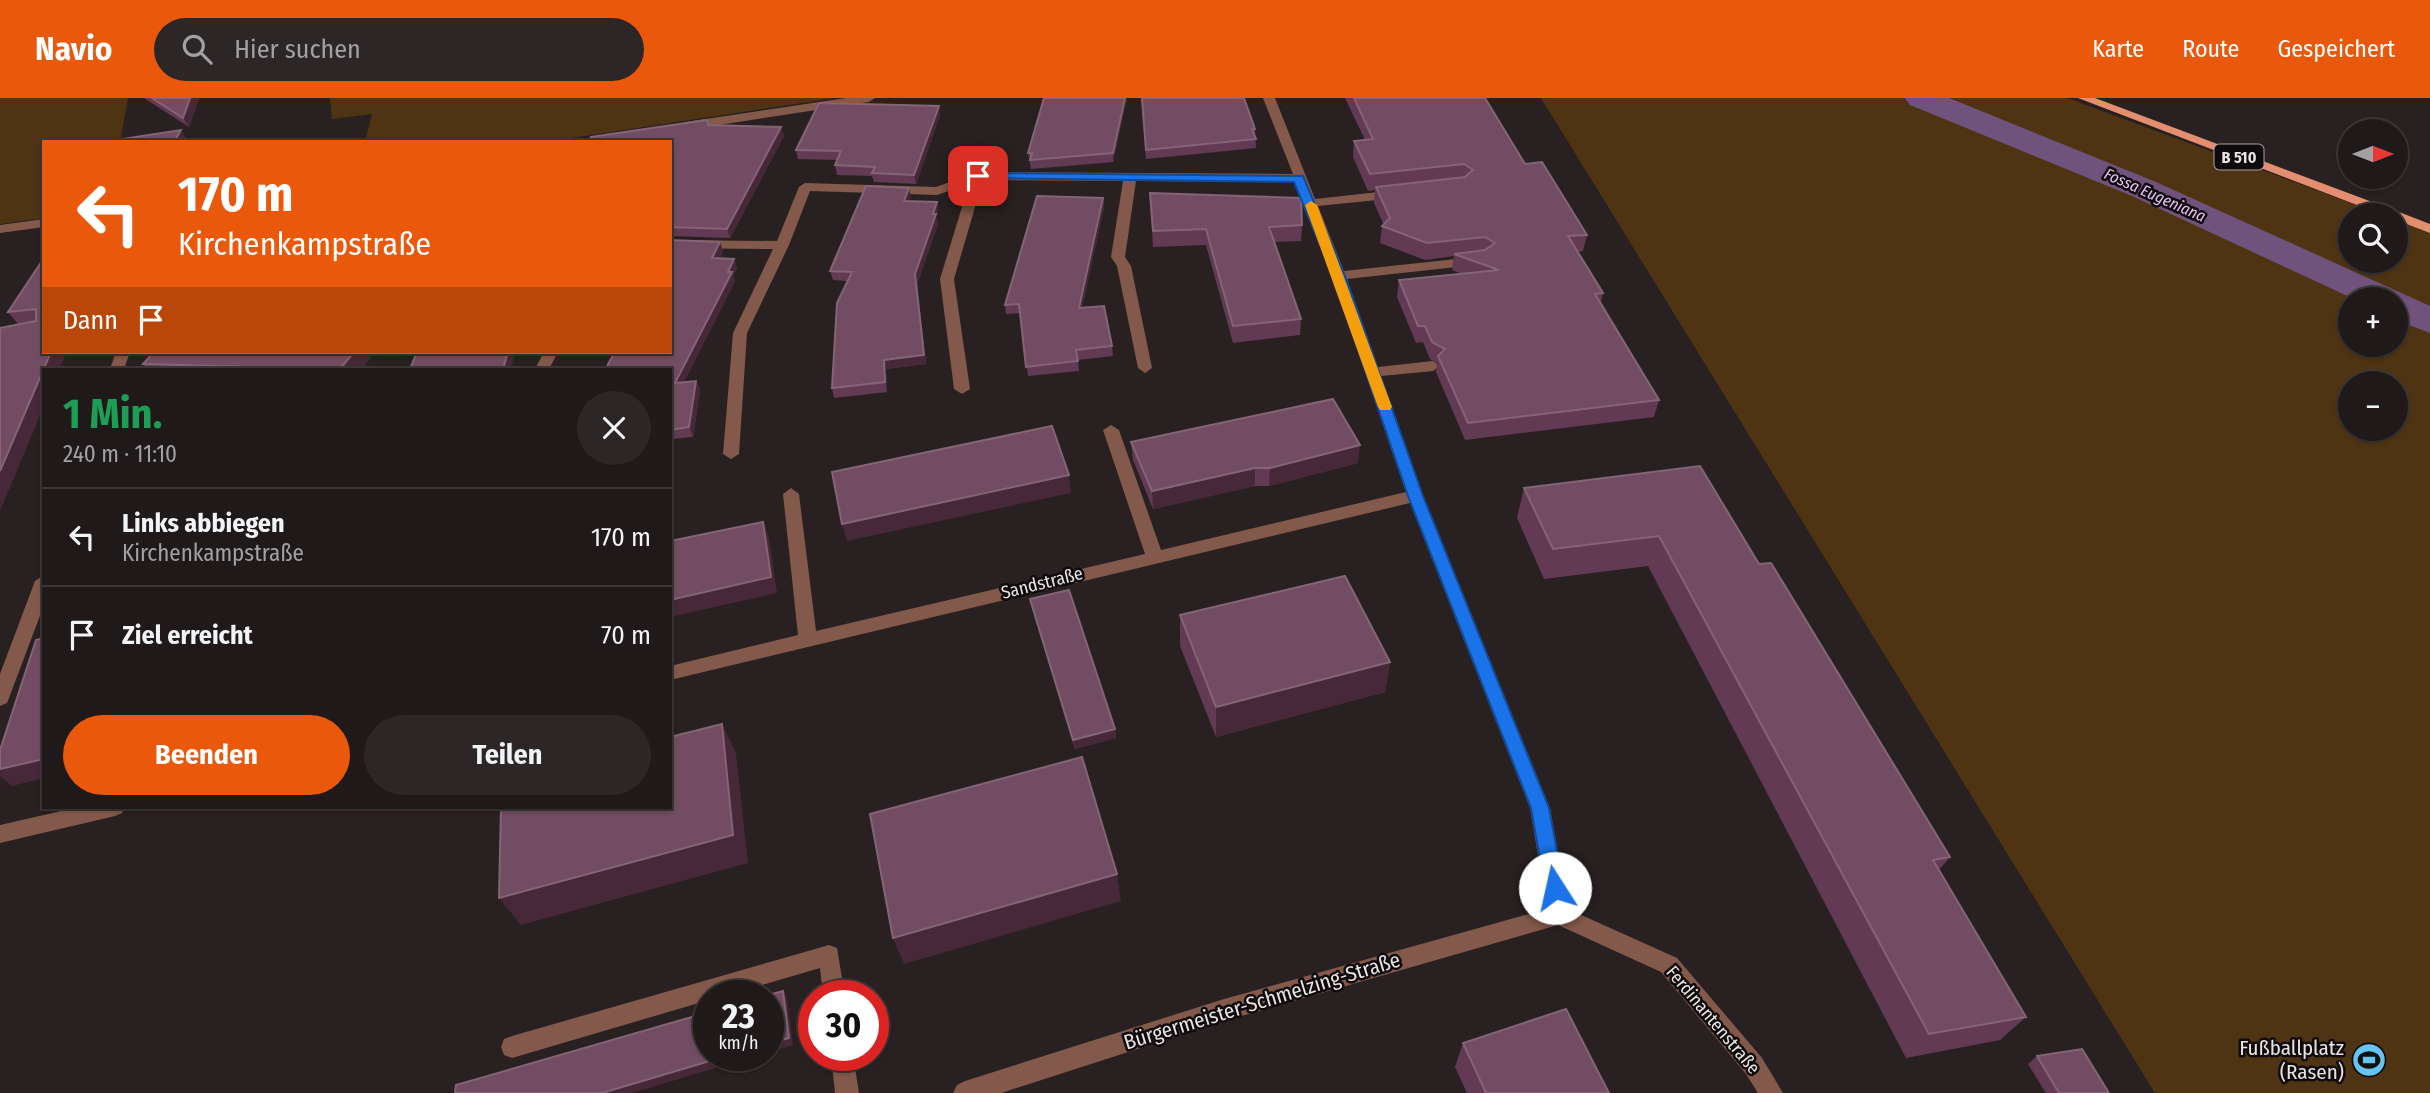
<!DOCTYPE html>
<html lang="de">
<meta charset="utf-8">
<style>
:root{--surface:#1f1919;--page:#2c2626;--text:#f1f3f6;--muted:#a1a0a2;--line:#3c3838;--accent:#ea580c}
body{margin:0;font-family:"Fira Sans Condensed",sans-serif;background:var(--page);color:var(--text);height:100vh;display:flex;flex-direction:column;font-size:26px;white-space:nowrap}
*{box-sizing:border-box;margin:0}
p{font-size:23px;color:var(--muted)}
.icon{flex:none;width:38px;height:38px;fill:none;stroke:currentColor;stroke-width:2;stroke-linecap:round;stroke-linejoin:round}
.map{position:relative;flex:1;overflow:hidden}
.side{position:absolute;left:42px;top:270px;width:630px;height:441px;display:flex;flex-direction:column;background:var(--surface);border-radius:0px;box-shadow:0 2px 5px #0004,0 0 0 2px var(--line)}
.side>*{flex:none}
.top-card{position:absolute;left:42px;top:42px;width:630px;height:214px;border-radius:0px;box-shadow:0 2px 5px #0004,0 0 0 2px var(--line);background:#ea580c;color:#fff;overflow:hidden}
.needle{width:46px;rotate:90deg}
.fabs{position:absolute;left:2338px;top:21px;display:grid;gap:14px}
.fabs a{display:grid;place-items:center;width:70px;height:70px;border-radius:50%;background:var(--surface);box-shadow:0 2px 5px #0004,0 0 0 2px var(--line);font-size:35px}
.speed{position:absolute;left:693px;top:882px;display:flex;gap:14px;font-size:35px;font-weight:700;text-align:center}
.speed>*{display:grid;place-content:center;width:91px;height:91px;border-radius:50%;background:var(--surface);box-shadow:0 2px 5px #0004,0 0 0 2px var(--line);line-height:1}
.speed small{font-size:18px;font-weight:400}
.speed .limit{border:10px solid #d22;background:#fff;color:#111}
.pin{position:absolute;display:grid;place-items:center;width:60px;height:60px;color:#fff;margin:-30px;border-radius:14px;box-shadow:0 4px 10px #0006}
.me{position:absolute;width:77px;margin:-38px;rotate:350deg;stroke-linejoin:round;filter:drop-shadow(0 0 5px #0008)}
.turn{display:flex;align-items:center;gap:24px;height:147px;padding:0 21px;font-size:32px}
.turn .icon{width:91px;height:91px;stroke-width:2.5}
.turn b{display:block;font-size:49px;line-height:60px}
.then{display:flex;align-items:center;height:66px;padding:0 21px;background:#0003;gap:14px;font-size:26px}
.round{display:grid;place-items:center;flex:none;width:74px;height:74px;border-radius:37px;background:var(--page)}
.summary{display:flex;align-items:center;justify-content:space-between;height:119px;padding:0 21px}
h1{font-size:42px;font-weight:700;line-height:52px;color:#1e9e55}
.action{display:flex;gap:14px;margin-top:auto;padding:14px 21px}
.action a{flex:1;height:80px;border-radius:42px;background:var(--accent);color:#fff;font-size:28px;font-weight:700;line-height:80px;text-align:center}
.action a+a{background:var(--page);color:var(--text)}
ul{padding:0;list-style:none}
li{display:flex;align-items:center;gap:21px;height:98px;padding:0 21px;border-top:2px solid var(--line)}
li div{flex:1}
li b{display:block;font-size:26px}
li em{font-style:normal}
header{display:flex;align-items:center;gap:42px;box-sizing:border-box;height:98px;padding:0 35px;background:var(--accent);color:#fff}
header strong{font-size:33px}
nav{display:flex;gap:38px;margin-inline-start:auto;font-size:24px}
.search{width:490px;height:63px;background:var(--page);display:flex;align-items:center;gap:18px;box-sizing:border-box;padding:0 24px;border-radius:38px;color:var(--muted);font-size:26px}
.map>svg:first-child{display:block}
.green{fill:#4f3414;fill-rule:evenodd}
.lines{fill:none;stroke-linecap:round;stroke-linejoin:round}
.canal{fill:#70537d;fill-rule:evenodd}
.minor{fill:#83594b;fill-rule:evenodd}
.major{fill:#e48e70;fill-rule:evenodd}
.wall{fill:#633a53}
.shaded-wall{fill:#462838}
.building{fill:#714c62;stroke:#846476;stroke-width:2}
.route{fill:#1a73e8;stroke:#114b97;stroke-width:2}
.slow{fill:#f59e0b}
.labels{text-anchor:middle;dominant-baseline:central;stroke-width:5;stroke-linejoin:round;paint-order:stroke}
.shield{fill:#0f0b0c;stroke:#a8a2a2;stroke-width:2}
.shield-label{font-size:16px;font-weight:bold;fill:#e9e3e3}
.far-water-label{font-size:16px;font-style:italic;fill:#e6c1f6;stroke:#0f0b0c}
.street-label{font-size:18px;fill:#e9e3e3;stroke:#0f0b0c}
.near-street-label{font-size:21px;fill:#e9e3e3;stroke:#0f0b0c}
.near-poi-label{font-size:21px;fill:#e9e3e3;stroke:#0f0b0c;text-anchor:end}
</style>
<header>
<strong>Navio</strong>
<div class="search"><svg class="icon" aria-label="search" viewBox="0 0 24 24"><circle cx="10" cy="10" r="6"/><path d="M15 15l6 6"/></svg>Hier suchen</div>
<nav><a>Karte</a><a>Route</a><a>Gespeichert</a></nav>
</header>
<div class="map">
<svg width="2430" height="995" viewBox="0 0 2430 995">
<rect width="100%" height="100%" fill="#292121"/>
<g class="green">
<polygon points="0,0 128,0 120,44 44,44 44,120 0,126"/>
<polygon points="330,0 835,0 544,44 365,44 372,16 332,21"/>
<path d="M1541,0H2067L2383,117H2350V163H2396V122L2430,135V995H2155ZM2350,201H2396V247H2350ZM2350,285H2396V331H2350Z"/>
</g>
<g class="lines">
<polygon class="canal" points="1905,0 1949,0 2156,84 2430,208 2430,235 2396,222 2396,201 2354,201 2132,98 1910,7"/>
<g class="minor">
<polygon points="846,0 875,0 869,4 686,32 680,28 686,24"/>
<polygon points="1263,0 1275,0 1315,101 1397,92 1403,96 1397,100 1318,108 1344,173 1475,159 1482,163 1475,167 1347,181 1378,269 1433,263 1440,268 1433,273 1381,278 1423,398 1550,710 1568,811 1677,860 1762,960 1783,995 1758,995 1746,976 1661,874 1558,827 1224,923 1001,995 953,995 957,987 965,983 1224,901 1547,811 1530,710 1410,405 670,582 670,568 798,537 783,396 791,390 799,396 816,533 1145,456 1103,332 1111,327 1119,332 1161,452 1406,394 1332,178 1296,84 1136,83 1125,159 1131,168 1152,270 1145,275 1138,270 1117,168 1111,159 1123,83 983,82 954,181 970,291 962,296 954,291 940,181 969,86 937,97 810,93 789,147 747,235 739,356 731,361 723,356 733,235 773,151 670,150 670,142 777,143 799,89 805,85 936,89 978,74 1293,76"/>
<polygon points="44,121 44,129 0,135 0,127"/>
<polygon points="116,254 130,254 124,271 110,271"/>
<polygon points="544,254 558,254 549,271 535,271"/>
<polygon points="44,477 44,507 9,600 7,605 0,608 0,576 35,483"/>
<polygon points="79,709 125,709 122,715 115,718 0,745 0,727"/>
<polygon points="829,847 837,850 845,898 823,898 820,870 725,898 709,898 709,902 512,960 504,957 501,949 504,941 512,938"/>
<polygon points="831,957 853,957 859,995 835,995"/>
</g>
<polygon class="major" points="2078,0 2095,0 2399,114 2430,126 2430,135 2396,122 2396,117 2383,117"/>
</g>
<g class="wall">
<polygon points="144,0 199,0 189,29"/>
<polygon points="1127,0 1113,64 1031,71 1028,55"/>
<polygon points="1141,0 1255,31 1256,50 1146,61"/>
<polygon points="1345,0 1485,0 1525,66 1587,137 1583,153 1577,154 1603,195 1601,204 1659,302 1654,319 1465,342 1436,274 1437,265 1430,261 1423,244 1416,245 1397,199 1399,182 1462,176 1452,172 1454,158 1425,162 1380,145 1382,128 1384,127 1374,105 1375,92 1368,93 1353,59 1354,43 1365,42"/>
<polygon points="940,17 916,86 874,84 872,78 837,77 835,67 837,62 798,61 796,52"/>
<polygon points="709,27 784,38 730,140 670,138 670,44"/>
<polygon points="1150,95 1302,127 1301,143 1274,144 1301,221 1300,237 1233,245 1206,147 1153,149"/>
<polygon points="911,99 909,103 937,104 938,113 936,119 938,126 917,186 926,266 886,271 887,294 834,300 832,290 847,183 833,182 830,173"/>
<polygon points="1103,100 1104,109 1082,210 1112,248 1113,258 1078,262 1079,273 1028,278 1020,215 1006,216 1005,207"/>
<polygon points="720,144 723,153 720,160 734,161 737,170 733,178 735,183 684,284 696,283 700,292 693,339 670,341 670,271"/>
<polygon points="44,160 44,254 66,254 59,271 44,271 26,225 18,226 8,214"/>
<polygon points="374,254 362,271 147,271 143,266"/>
<polygon points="1131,344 1358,365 1269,388 1255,388 1153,411 1133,362"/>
<polygon points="1524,390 1759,466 1950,759 1939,772 2026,919 2000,942 1906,960 1648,468 1544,481 1517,420"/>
<polygon points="1030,501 1115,631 1116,640 1075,651 1032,510"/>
<polygon points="1180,517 1390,564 1385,594 1216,639 1180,548"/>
<polygon points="1463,945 1609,995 1467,995 1455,969"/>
<polygon points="2037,958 2109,995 2046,995 2028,966"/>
</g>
<g class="shaded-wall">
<polygon points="190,0 199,0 189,29 183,20"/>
<polygon points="1125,0 1127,0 1113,64 1113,55"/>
<polygon points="939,8 940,17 916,86 914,77"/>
<polygon points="781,29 784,38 730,140 727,131"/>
<polygon points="181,32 188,44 174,44"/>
<polygon points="909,90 911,99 906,112 904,103"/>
<polygon points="1103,100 1104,109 1080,219 1079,210"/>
<polygon points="937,104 938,113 936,119 938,126 917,186 926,266 886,271 887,294 885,284 884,262 915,176"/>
<polygon points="720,144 723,153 715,169 712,160"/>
<polygon points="734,161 737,170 733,178 735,183 679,295 675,285"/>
<polygon points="51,254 66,254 59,271 44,271 44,308 0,413 0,373"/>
<polygon points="354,254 374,254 362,271 340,271"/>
<polygon points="508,254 516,254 510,271 503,271"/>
<polygon points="696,283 700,292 693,339 689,329"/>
<polygon points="1360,347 1358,365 1269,388 1270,370"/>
<polygon points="1255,370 1255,388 1153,411 1152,393"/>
<polygon points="1069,377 1071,395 847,443 842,426"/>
<polygon points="763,424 769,440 777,495 670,519 670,502"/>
<polygon points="1390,564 1385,594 1216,639 1216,609"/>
<polygon points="722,626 736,655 748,765 521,827 499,800"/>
<polygon points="1115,631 1116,640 1075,651 1073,642"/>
<polygon points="44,661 44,680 12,688 0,678 0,671"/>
<polygon points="1117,776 1121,803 904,866 893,840"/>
<polygon points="783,893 787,900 793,947 768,955 768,946"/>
<polygon points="730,957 759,957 632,995 602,995"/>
</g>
<g class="building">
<polygon points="152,0 190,0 183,20"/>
<polygon points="1044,0 1125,0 1113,55 1030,62 1032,55 1028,55"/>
<polygon points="1142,0 1244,0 1255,31 1252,31 1256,41 1146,52"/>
<polygon points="1354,0 1485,0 1525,66 1542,64 1587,137 1568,138 1603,195 1595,196 1659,302 1468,325 1438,258 1445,251 1432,244 1425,228 1418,228 1399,182 1499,172 1454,156 1485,152 1495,145 1485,139 1427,145 1382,128 1390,120 1376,89 1465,79 1473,72 1464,66 1370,76 1354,43 1373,41"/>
<polygon points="819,5 939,8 914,77 872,75 875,69 835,67 841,53 796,52"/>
<polygon points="707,22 708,27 781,29 727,131 670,129 670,44 588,44 591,39"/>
<polygon points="181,32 174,44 109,44 109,43"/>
<polygon points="866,88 909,90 904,103 937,104 933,116 936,116 915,176 924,257 884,262 885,284 832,290 837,205 852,174 830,173"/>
<polygon points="1150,95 1301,100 1302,127 1269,129 1301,221 1233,228 1206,131 1153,133"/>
<polygon points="1037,98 1103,100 1079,210 1104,208 1112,248 1076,252 1078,263 1026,269 1019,206 1005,207"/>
<polygon points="670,142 720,144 712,160 734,161 728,174 732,174 675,285 696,283 689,329 670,332 670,271 607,271 608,266 615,254 670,254"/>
<polygon points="44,160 44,254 51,254 0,373 0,230 36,223 36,211 8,214"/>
<polygon points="154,254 354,254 340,271 256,271 259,269 143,266"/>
<polygon points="417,254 508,254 503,271 410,271"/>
<polygon points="1333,301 1360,347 1270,370 1255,370 1152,393 1131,344"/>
<polygon points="1052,328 1069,377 842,426 832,374"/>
<polygon points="1700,368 1759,466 1771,465 1950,759 1933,762 2026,919 1929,936 1659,438 1553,451 1524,390"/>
<polygon points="763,424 771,479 670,502 670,443"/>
<polygon points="1345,478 1390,564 1216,609 1180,517"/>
<polygon points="1069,492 1115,631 1073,642 1030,501"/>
<polygon points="44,540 44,661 0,671 0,652 36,542"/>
<polygon points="722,626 733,737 499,800 501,709 670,709 670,639"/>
<polygon points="1082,659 1117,776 893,840 870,716"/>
<polygon points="783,893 789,940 768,946 768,898 765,898"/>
<polygon points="1566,911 1609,995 1486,995 1463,945"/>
<polygon points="709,914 709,957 730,957 602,995 455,995 456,987"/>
<polygon points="2082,951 2109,995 2059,995 2037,958"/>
</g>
<polygon class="route" points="978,75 1303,78 1345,178 1423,398 1549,710 1564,790 1561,796 1555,799 1548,796 1545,790 1531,710 1408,398 1333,178 1294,84 974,80 972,78"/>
<polygon class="slow" points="1311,103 1317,107 1392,309 1390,312 1380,312 1378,309 1305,107"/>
<defs>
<g id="stadium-disc" transform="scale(1.75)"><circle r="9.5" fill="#67c4f0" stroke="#0f0b0c"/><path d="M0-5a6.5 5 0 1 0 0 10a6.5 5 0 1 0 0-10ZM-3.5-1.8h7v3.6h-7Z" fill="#111"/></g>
</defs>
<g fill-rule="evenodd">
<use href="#stadium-disc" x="2369" y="962"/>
</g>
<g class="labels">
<rect class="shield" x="2214.5" y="46.5" width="49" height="25" rx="5"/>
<g class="shield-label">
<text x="2239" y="59">B 510</text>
</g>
<g class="far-water-label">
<text transform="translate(2155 97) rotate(24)">Fossa Eugeniana</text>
</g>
<g class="street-label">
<text transform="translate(1042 485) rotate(-14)">Sandstraße</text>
<text transform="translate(1713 922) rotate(50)">Ferdinantenstraße</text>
</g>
<g class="near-street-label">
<text transform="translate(1262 903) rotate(-17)">Bürgermeister-Schmelzing-Straße</text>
</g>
<g class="near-poi-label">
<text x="2344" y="950">Fußballplatz<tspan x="2344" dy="24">(Rasen)</tspan></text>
</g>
</g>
</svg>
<div class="fabs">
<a><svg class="needle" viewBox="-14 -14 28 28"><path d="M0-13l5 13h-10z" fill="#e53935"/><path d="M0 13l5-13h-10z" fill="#a1a0a2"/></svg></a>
<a><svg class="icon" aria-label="search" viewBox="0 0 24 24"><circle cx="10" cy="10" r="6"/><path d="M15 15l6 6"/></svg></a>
<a>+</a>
<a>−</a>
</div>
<div class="speed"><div>23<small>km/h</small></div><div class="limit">30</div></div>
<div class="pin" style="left:978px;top:78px;background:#d93025"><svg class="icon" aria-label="arrive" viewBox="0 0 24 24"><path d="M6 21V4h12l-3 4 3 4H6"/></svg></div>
<svg class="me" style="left:1555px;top:790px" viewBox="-20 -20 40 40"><circle r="19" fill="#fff"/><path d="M0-13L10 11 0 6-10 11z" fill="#1a73e8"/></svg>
<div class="top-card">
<div class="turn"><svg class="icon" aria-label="left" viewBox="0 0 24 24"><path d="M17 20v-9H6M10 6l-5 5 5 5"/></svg><div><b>170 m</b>Kirchenkampstraße</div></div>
<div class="then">Dann<svg class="icon" aria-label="arrive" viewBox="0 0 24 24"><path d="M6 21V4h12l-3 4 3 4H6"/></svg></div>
</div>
<section class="side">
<div class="summary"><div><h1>1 Min.</h1><p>240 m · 11:10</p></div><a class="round"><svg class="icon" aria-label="close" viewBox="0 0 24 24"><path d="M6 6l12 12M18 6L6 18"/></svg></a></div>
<ul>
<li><svg class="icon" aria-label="left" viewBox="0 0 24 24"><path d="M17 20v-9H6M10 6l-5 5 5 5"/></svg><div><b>Links abbiegen</b><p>Kirchenkampstraße</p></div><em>170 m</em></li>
<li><svg class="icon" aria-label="arrive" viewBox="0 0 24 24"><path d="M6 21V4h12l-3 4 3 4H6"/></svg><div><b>Ziel erreicht</b></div><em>70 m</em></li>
</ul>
<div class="action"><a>Beenden</a><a>Teilen</a></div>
</section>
</div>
